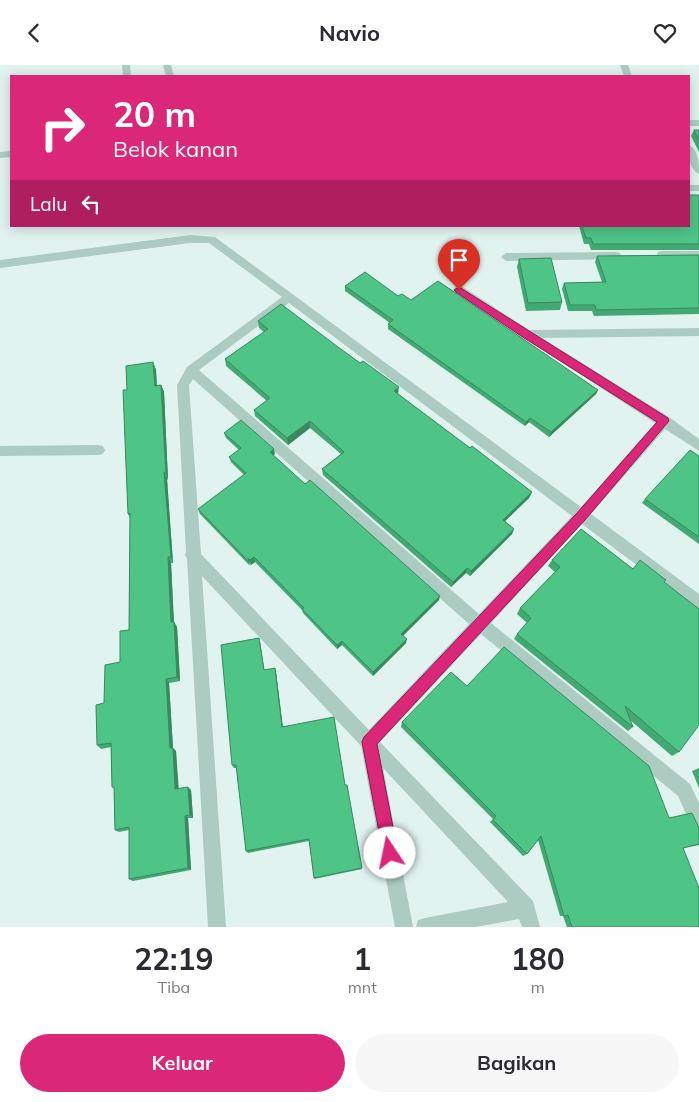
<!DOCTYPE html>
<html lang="id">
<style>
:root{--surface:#fff;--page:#f7f7f7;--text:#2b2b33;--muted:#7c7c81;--accent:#db2777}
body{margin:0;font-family:Mulish,sans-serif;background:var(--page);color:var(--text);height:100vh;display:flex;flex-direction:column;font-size:19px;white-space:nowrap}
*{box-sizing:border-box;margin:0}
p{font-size:16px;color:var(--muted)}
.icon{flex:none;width:28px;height:28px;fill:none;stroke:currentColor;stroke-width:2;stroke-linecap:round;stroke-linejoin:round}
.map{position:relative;height:862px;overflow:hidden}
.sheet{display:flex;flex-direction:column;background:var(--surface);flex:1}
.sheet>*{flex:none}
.top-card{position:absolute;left:10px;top:10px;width:680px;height:152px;border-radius:0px;box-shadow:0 2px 12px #0003;background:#db2777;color:#fff;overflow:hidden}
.pin{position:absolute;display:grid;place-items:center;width:42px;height:42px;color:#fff;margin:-51px -21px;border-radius:50% 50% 50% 0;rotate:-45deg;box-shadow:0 0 5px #0007}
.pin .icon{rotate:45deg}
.me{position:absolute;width:55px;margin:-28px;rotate:349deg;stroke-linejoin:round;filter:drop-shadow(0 0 4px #0008)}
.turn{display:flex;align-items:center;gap:18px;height:105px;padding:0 20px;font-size:22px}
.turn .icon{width:65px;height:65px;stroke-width:2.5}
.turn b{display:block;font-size:35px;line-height:42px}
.then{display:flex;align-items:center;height:48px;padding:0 20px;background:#0003;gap:10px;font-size:19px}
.eta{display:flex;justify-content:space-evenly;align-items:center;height:85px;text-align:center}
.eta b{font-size:30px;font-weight:700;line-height:35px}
.action{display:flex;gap:10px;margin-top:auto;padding:10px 20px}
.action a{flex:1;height:58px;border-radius:30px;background:var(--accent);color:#fff;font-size:20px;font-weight:700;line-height:58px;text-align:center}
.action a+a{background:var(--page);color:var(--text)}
header{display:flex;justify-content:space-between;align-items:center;height:65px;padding:0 20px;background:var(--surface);font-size:22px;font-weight:700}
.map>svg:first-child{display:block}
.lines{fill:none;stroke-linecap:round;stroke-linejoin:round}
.minor{fill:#acccc2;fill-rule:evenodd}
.wall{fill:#43a973}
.shaded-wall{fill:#37895e}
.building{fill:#4ec486;stroke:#37895e}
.route{fill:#db2777;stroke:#8e194d}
</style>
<header><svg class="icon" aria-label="back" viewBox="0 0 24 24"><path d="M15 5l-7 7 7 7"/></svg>Navio<svg class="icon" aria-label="heart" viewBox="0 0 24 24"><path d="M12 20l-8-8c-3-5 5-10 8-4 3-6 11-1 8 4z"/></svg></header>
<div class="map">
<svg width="699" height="862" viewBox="0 0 699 862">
<rect width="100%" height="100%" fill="#e1f3ef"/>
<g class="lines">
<g class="minor">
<polygon points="122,0 130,0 131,11 123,11"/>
<polygon points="163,0 171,0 174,11 166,11"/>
<polygon points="620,0 628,0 632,11 624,11"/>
<rect x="689" y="55" width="10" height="6"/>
<path d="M689,80C699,85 699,99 699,109C689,104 688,90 689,80Z"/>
<polygon points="11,86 11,92 0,93 0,87"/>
<rect x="689" y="120" width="10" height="6"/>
<path d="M190,170L215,172L581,442L655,358L455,228L453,225L455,222H463L529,265L699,263V271L542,273L669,352L699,374V386L665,364L591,449L699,529V545L694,543L582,459L491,558L690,719L699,738V767L693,764L678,731L481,569L380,677L533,836L540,862H522L519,854L475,862H416L418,855L425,853L508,837L383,703L413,862H395L361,681L202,511L226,862H208L187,494L185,490L186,487L177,320L187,302L282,232L209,178H190L0,203V195ZM289,238L572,451L479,549L199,305ZM193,314L469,559L369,665L201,489L189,320Z"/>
<polygon points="662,186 699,186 699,194 658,193 657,190 658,187"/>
<polygon points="616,187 620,188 621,191 620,194 506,196 501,192 506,188"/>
<polygon points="98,380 103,381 105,385 103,389 98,390 0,391 0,381"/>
</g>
</g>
<g class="wall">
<polygon points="694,65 699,65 699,87 691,71"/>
<polygon points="699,130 699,185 591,185 589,179 584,179 579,161 689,161"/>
<polygon points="699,190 699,249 594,251 592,246 568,246 562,224 564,218 602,217 595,197 597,191"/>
<polygon points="519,194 562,237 560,245 526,246 517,202"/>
<polygon points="345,221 398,231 411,235 598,325 596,329 549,372 529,357 525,361 388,264 388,259 390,258 345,226"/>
<polygon points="258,256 398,329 470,383 532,427 529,433 505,456 514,464 512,469 470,511 466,508 451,522 323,410 322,404 341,389 310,363 288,380 255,351 254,345 267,336 226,301 225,294 264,267 259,263"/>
<polygon points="153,297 156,305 157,321 161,320 164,327 168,415 167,414 173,498 171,498 174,557 177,562 180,616 169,618 173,683 176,686 178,724 191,725 193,753 188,753 191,805 133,816 129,814 129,765 119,767 115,765 114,723 112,722 111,682 101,684 97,680 104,638 120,597 129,565 130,453 128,449"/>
<polygon points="224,368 275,389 273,390 305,419 439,535 403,570 406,578 373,611 342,580 337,584 303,548 302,545 255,497 251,500 249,498 250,501 200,449 198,444 244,410 231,397 229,392 239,385 226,373"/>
<polygon points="699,391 699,479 642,438 645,434"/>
<polygon points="552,495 633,504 664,517 679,687 672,691 630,655 633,662 628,666 514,574 517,569 527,558 517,549 520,543 555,507 548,501"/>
<polygon points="260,577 264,605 276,607 283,662 345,720 362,804 314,814 309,776 248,788 246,786 237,703 234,703 232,700"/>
<polygon points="467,621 669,753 699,763 699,780 683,783 699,862 567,862 563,851 560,851 538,775 527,789 523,791 490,757 493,754 401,662 402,657"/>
<polygon points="699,703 699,723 692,706"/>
</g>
<g class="shaded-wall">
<polygon points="153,297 156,305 157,328 155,321"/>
<polygon points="161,320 164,327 168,415 166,409"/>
<polygon points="399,322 398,329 393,333 394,326"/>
<polygon points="598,325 596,329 549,372 551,367"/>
<polygon points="530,353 529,357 525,361 526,357"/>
<polygon points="310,356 310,363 288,380 287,373"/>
<polygon points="274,384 275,389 271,392 270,387"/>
<polygon points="164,407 167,414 173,498 171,492"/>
<polygon points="532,427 529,433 501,460 503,455"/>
<polygon points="514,464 512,469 470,511 471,506"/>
<polygon points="168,492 171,498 174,562 171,557"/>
<polygon points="254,492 255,497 251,500 250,495"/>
<polygon points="467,503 466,508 451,522 453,517"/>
<polygon points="440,531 439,535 401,573 401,569"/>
<polygon points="174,557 177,562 180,616 177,612"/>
<polygon points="259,573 260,577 265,609 264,605"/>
<polygon points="407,574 406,578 373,611 373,607"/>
<polygon points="342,576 342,580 337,584 337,580"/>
<polygon points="275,603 276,607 283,665 282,662"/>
<polygon points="166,614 169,618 173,683 176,686 179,727 175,724 170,683"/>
<polygon points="188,722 191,725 193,753 190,750"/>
<polygon points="185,751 188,753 191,805 188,803"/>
</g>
<g class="building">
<polygon points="694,65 699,65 699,75"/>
<polygon points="689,130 699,130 699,179 593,179 591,173 586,173 582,161 689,161"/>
<polygon points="699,190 699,243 596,245 595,240 570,240 564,218 606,217 597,191"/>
<polygon points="551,193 562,237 528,238 519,194"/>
<polygon points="365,207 398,231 402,229 411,235 438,216 598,325 551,367 530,353 526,357 388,259 393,255 345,221"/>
<polygon points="281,239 338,282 360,298 363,296 399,322 394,326 470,383 472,381 532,427 503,455 514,464 471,506 467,503 453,517 322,404 344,387 310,356 287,373 254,345 270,333 225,294 268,264 258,256"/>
<polygon points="153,297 155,321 161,320 166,409 164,407 171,492 168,492 171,557 174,557 177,612 166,614 170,683 173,683 175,724 188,722 190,750 185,751 188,803 129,814 129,762 115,765 114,722 112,722 111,678 97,680 96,640 104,638 105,600 120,597 120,566 129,565 130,448 128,449 123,325 127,325 126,301"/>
<polygon points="241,355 274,384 270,387 305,419 310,415 440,531 401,569 407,574 373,607 342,576 337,580 302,544 304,543 254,492 250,495 248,493 249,497 198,444 246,408 229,392 241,383 224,368"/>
<polygon points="690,385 699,391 699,472 645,434"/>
<polygon points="581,464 633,504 640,495 666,515 664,517 699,544 699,660 679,687 625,641 633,662 517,569 531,553 520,543 560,502 552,495"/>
<polygon points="259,573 264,605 275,603 282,662 334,652 345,720 347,720 362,803 314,813 309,774 246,786 236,700 232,700 221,580"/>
<polygon points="504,582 649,701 669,753 692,748 699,763 699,779 683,783 699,823 699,862 572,862 568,850 564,851 541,771 527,789 493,755 496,751 402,657 451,607 467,621"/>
</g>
<polygon class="route" points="459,222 668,353 669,356 585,455 377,679 398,788 395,793 390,796 385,793 383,788 362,677 364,672 577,448 657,357 521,271 456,227 454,225"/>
</svg>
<div class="pin" style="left:459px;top:225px;background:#d93025"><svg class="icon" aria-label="arrive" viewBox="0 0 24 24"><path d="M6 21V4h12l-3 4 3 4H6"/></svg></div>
<svg class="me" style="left:390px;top:788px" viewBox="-20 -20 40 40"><circle r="19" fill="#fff"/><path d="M0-13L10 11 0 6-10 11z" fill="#db2777"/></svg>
<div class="top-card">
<div class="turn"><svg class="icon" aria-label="right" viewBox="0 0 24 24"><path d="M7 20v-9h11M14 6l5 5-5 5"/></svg><div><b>20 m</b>Belok kanan</div></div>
<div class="then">Lalu<svg class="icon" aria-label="left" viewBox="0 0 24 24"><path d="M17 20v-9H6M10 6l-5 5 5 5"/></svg></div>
</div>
</div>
<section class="sheet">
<div class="eta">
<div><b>22:19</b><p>Tiba</p></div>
<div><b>1</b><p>mnt</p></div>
<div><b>180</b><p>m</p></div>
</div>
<div class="action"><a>Keluar</a><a>Bagikan</a></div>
</section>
